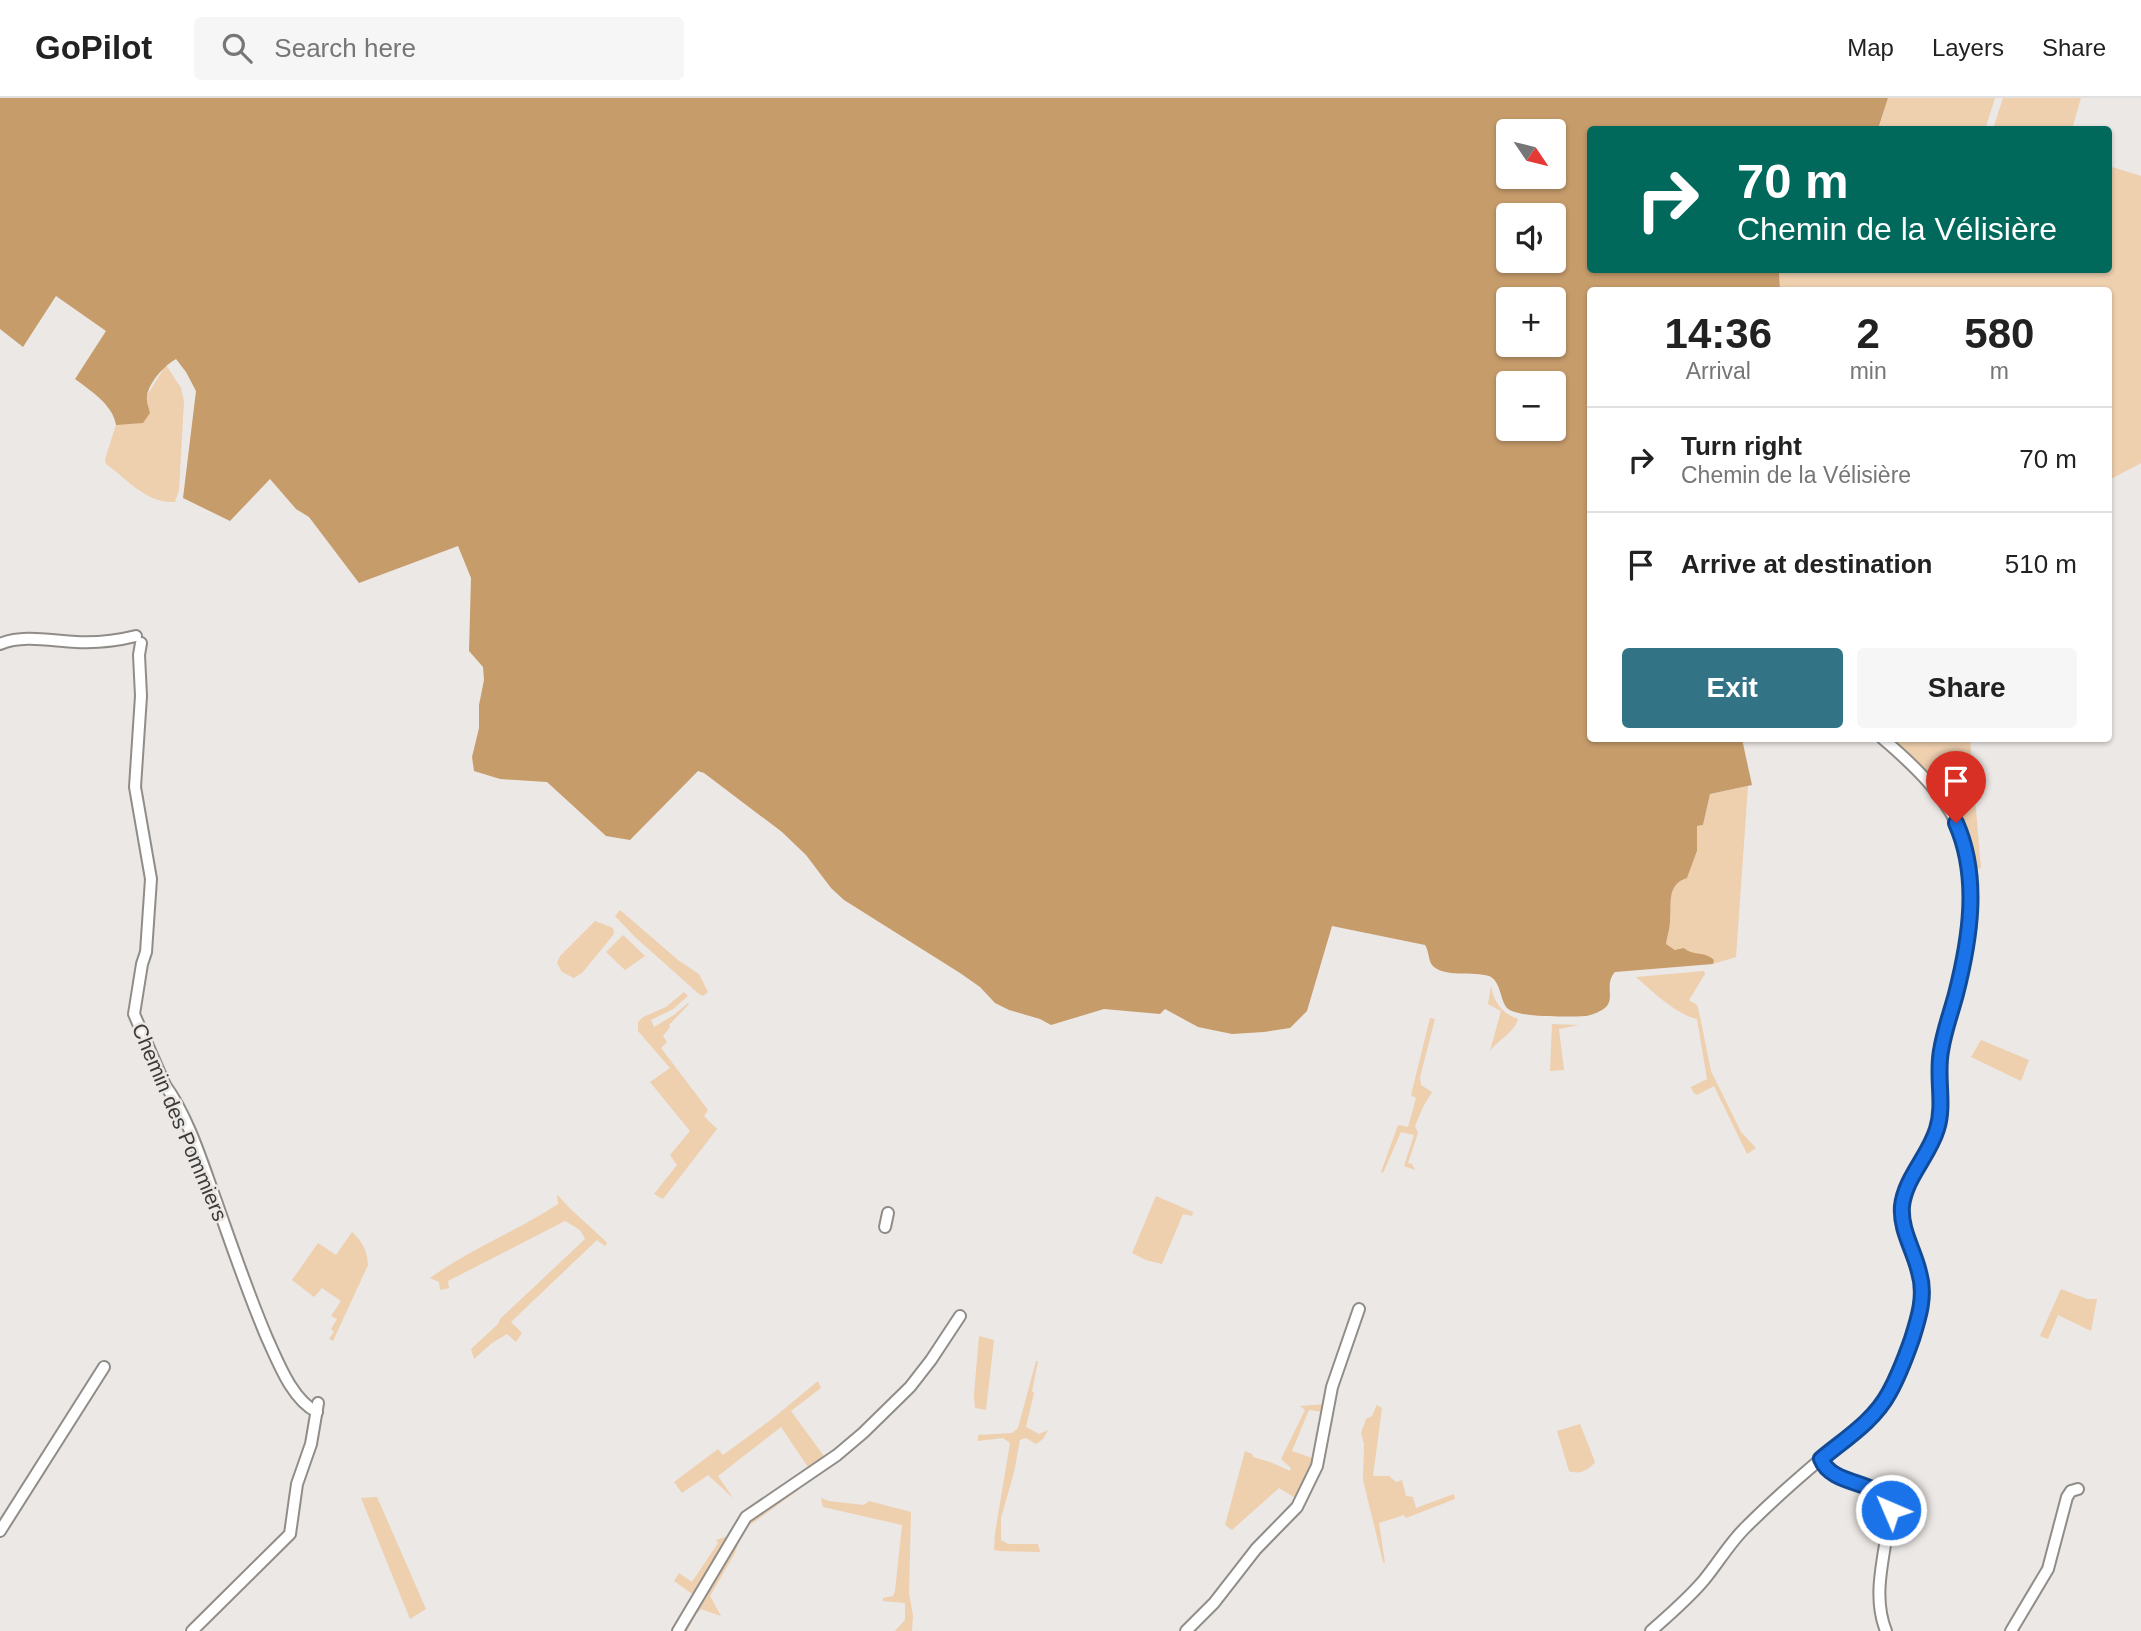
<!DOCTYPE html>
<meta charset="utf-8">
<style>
:root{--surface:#fff;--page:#f6f6f6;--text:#222;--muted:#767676;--line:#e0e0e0;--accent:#327386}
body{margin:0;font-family:Helvetica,sans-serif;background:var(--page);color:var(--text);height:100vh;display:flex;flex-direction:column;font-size:26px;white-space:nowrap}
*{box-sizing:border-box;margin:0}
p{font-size:23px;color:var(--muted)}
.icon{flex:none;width:38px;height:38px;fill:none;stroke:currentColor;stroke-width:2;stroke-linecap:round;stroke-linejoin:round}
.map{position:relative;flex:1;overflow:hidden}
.drawer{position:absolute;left:1587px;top:189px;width:525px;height:455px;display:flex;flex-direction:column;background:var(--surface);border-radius:7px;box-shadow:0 2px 5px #0004}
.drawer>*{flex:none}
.banner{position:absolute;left:1587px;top:28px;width:525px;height:147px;border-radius:7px;box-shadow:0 2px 5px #0004;background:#00695c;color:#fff;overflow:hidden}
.needle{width:46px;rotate:125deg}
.tools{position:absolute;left:1496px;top:21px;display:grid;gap:14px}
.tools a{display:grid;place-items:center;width:70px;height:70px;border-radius:7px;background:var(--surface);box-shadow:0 2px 5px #0004;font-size:35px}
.pin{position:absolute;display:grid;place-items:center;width:60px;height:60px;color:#fff;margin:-72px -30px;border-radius:50% 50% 50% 0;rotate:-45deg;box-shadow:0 0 7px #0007}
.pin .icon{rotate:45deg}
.me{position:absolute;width:77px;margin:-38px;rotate:315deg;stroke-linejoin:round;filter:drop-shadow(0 0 5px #0008)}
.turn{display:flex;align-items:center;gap:24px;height:147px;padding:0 35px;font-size:32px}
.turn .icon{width:91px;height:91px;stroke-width:2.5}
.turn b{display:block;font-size:49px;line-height:60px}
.eta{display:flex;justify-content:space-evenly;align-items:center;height:119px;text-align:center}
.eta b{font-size:42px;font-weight:600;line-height:49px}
.action{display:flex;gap:14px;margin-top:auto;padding:14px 35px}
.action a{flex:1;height:80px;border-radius:7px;background:var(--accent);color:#fff;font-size:28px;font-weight:600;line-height:80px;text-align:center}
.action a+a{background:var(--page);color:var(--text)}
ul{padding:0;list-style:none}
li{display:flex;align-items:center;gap:21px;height:105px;padding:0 35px;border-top:2px solid var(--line)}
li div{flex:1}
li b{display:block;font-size:26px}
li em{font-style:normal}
header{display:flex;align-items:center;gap:42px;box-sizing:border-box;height:98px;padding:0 35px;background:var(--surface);border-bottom:2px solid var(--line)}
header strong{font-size:33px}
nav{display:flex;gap:38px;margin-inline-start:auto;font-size:24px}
.search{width:490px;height:63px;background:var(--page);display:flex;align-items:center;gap:18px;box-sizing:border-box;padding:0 24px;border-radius:7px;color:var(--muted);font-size:26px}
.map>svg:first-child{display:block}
.green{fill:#eecfae}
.forest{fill:#c69c6b;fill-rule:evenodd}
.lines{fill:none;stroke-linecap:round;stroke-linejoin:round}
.minor-casing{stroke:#908d89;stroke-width:14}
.minor{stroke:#fff;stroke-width:10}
.route-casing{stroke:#114b97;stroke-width:18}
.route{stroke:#1a73e8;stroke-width:12}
.labels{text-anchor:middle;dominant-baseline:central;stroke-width:5;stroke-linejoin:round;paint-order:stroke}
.street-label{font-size:21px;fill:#3d3b3a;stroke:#ece8e5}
</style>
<header>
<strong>GoPilot</strong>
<div class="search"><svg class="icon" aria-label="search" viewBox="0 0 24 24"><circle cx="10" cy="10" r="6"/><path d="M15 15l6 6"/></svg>Search here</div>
<nav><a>Map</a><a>Layers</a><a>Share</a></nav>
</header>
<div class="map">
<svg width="2141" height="1533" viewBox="0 0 2141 1533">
<rect width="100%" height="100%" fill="#ece8e5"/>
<g class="green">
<polygon points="1888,0 1995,0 1985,31 1878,32"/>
<polygon points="2003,0 2081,0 2072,31 1993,31"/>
<polygon points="2109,68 2141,78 2141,365 2109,382 2109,192 1780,192 1779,175 1783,172 2109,172"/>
<path d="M166,267L181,290L184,303L179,392L175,404C147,406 127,381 106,366L105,361L116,327L150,315L146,299Z"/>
<polygon points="1889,641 1970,641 1981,770 1973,772 1938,691 1903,651"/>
<path d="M1748,688L1736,859L1713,866L1714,862L1676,852L1665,846C1667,838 1670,831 1670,823C1672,804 1665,788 1687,780L1697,753V728L1703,727L1710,696Z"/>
<polygon points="620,812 678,862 699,876 708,894 703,898 699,896 635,839 615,818"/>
<polygon points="595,823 613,830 614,836 582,875 574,880 562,874 557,865 560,858"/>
<polygon points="623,837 645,858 625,872 606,854"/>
<path d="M1704,873L1705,876L1689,902L1697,907L1699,914L1711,973L1741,1034L1756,1050L1747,1056L1714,988L1697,997L1693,994L1691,989L1707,981L1697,921C1677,917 1652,893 1636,879Z"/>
<path d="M1491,888C1494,904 1501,915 1518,921C1514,935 1499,941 1490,953L1501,913L1488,906Z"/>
<polygon points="684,894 688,898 673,911 651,922 654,929 674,917 688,905 689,906 669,927 670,929 663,938 667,944 661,950 708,1012 704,1018 717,1031 663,1101 654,1096 677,1067 670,1057 690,1033 650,984 670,970 638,933 638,924 643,919 666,909"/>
<polygon points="1430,920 1435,921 1420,979 1421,987 1432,994 1423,1009 1415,1028 1418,1035 1408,1065 1412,1066 1415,1072 1404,1068 1414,1037 1401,1034 1383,1075 1381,1074 1398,1027 1408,1029 1416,1000 1411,997"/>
<polygon points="1552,926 1579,927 1559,931 1564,972 1550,973"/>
<polygon points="1981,942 2029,962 2021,983 1971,959"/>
<path d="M557,1096C572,1115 591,1128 607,1145L605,1148L597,1142L511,1224L522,1235L516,1244L507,1236L492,1245L474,1261L471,1251L498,1226L500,1221L585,1141L580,1132L565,1123L448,1183L449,1190L440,1192L439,1184L430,1180C470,1151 517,1133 558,1106Z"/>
<polygon points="1156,1098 1193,1114 1192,1118 1183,1116 1162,1166 1146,1162 1132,1155"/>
<path d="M352,1134C363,1144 367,1152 368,1167L333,1243L329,1241L334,1234L331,1231L337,1221L331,1218L341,1203L322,1190L314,1199L292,1182L318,1145L336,1157Z"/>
<polygon points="2061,1191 2087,1201 2097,1201 2091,1233 2058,1217 2048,1241 2040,1238"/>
<polygon points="979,1238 994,1242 986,1312 975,1310 974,1296"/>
<polygon points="1036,1263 1038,1263 1032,1293 1034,1295 1026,1329 1039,1336 1048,1332 1043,1341 1036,1346 1026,1340 1020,1342 1014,1374 1001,1420 1001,1442 1008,1446 1038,1446 1040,1454 1000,1453 994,1452 995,1435 1010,1345 1003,1340 978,1343 978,1337 1012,1335 1018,1330"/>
<polygon points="818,1283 821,1290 791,1313 826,1361 810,1372 781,1329 718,1378 733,1400 708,1377 682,1395 674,1384 718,1351 723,1357 772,1321"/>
<polygon points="1325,1306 1324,1314 1309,1312 1292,1353 1315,1361 1297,1401 1279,1390 1232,1432 1225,1427 1245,1353 1252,1356 1253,1359 1270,1364 1290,1373 1291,1370 1281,1361 1305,1312 1300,1308"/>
<polygon points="1377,1307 1382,1310 1373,1378 1389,1378 1396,1384 1402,1382 1406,1398 1413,1399 1416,1410 1454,1396 1455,1401 1406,1420 1404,1417 1379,1425 1385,1465 1383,1464 1363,1382 1364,1346 1361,1335 1366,1321 1372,1318"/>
<path d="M1580,1326L1595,1364C1588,1372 1580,1377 1569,1373L1557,1333Z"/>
<polygon points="799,1388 801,1390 753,1425 747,1427 742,1434 735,1455 710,1498 721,1518 701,1511 696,1516 687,1533 681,1533 748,1422"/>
<polygon points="377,1399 426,1511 410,1521 361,1400"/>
<polygon points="821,1400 829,1403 864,1407 869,1403 911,1414 909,1495 913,1518 912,1533 895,1533 905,1522 905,1505 883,1503 883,1500 893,1498 895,1493 902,1427 823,1409"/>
<polygon points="731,1437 695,1498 674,1483 679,1475 692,1484 718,1445 716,1442"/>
</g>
<path class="forest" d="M0,0H1888L1878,31L1591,32V172H1783L1779,175L1780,192H1591V640L1742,641L1752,687L1710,696L1703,727L1697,728V753L1687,780C1666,787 1672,805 1670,823C1670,831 1667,838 1666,846L1675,852L1684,850C1692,858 1705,853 1714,862L1713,866L1615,874C1604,886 1615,900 1606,909C1602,913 1592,917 1586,918C1572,919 1516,920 1507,910C1500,902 1501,883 1489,878C1474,873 1443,880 1432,867C1428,861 1429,853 1425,847L1332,828L1307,913L1290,930L1264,934L1232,936L1198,929L1165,911L1160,916L1104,911L1051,927L1040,921L1009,912L995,905L980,889L960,875L844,802L831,790L806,757L782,734L704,675L698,673L630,742L606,738L547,684L500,681L474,673L472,659L479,630V607L484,582L483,569L469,553L471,480L458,448L359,485L309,419L296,411L270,381L230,423L183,400L196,293L186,274L176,261C165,267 149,284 147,298C146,303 149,310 150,315L143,325L116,327C113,307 91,293 75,281L106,233L56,198L23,249L0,231ZM1508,33H1554V79H1508ZM1508,117H1554V163H1508ZM1508,201H1554V247H1508ZM1508,285H1554V331H1508Z"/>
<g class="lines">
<g class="minor-casing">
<g id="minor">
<path d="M141,545L139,557L141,598L135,689L151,781L146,854L142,866L134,916L165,987C186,1016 199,1055 211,1089C229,1139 246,1191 267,1240C278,1264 292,1302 317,1314"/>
<path d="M0,546C23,536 52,543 76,544C97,545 116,543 136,538"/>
<polyline points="885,1129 888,1115"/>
<path d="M1821,1361C1831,1389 1878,1382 1889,1403C1894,1414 1888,1430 1886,1441C1881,1472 1874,1503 1886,1533"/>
<polyline points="0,1433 104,1269"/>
<polyline points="192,1533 290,1436 297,1386 311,1346 318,1305"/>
<polyline points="678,1533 746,1419 837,1357 863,1335 910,1289 931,1262 960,1218"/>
<polyline points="1186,1533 1214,1505 1256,1451 1297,1409 1317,1368 1332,1289 1359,1211"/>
<path d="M1651,1533C1669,1517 1688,1501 1704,1482C1719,1464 1730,1444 1747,1428C1771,1404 1796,1382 1822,1360C1845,1340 1875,1322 1890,1294C1892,1290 1893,1284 1895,1279C1910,1247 1930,1209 1919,1173C1913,1151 1899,1131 1902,1107C1906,1079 1929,1057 1937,1030C1945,1004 1936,978 1941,951C1945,932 1951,914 1956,895C1968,848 1979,791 1964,743C1950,701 1915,668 1882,640"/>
<polyline points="2011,1533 2048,1471 2067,1399 2071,1393 2078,1391"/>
</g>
</g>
<use href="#minor" class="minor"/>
</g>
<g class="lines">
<g class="route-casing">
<path id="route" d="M1891,1412C1885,1380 1833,1391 1821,1361C1845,1341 1874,1323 1889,1295C1898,1279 1906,1258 1912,1241C1919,1219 1926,1197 1919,1174C1914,1152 1900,1132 1902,1108C1905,1080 1929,1058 1937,1031C1945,1006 1936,979 1941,953C1944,933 1951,915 1956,896C1970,841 1980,779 1956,725"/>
</g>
<use href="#route" class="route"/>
</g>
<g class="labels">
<g class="street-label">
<text transform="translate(180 1024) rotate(67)">Chemin des Pommiers</text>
</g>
</g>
</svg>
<div class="tools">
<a><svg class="needle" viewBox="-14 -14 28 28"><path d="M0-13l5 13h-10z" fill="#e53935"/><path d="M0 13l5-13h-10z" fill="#767676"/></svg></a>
<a><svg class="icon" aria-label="sound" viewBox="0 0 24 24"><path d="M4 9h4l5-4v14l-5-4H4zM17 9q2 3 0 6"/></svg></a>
<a>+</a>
<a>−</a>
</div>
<div class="pin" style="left:1956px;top:725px;background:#d93025"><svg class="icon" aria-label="arrive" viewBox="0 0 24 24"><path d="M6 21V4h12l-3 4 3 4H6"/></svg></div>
<svg class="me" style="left:1891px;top:1412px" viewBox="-20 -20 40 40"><circle r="17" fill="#1a73e8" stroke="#fff" stroke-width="3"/><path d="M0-11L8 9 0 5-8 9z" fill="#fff"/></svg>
<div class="banner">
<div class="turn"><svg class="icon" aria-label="right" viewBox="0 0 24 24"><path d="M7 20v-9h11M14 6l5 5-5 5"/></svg><div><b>70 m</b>Chemin de la Vélisière</div></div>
</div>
<section class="drawer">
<div class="eta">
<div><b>14:36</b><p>Arrival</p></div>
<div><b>2</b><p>min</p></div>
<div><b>580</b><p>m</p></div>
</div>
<ul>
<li><svg class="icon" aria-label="right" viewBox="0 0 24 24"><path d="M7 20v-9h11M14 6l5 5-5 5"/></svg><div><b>Turn right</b><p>Chemin de la Vélisière</p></div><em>70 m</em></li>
<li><svg class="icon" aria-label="arrive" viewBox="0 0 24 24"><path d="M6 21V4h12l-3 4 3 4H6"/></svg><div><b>Arrive at destination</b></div><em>510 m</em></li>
</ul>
<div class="action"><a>Exit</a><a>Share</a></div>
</section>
</div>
